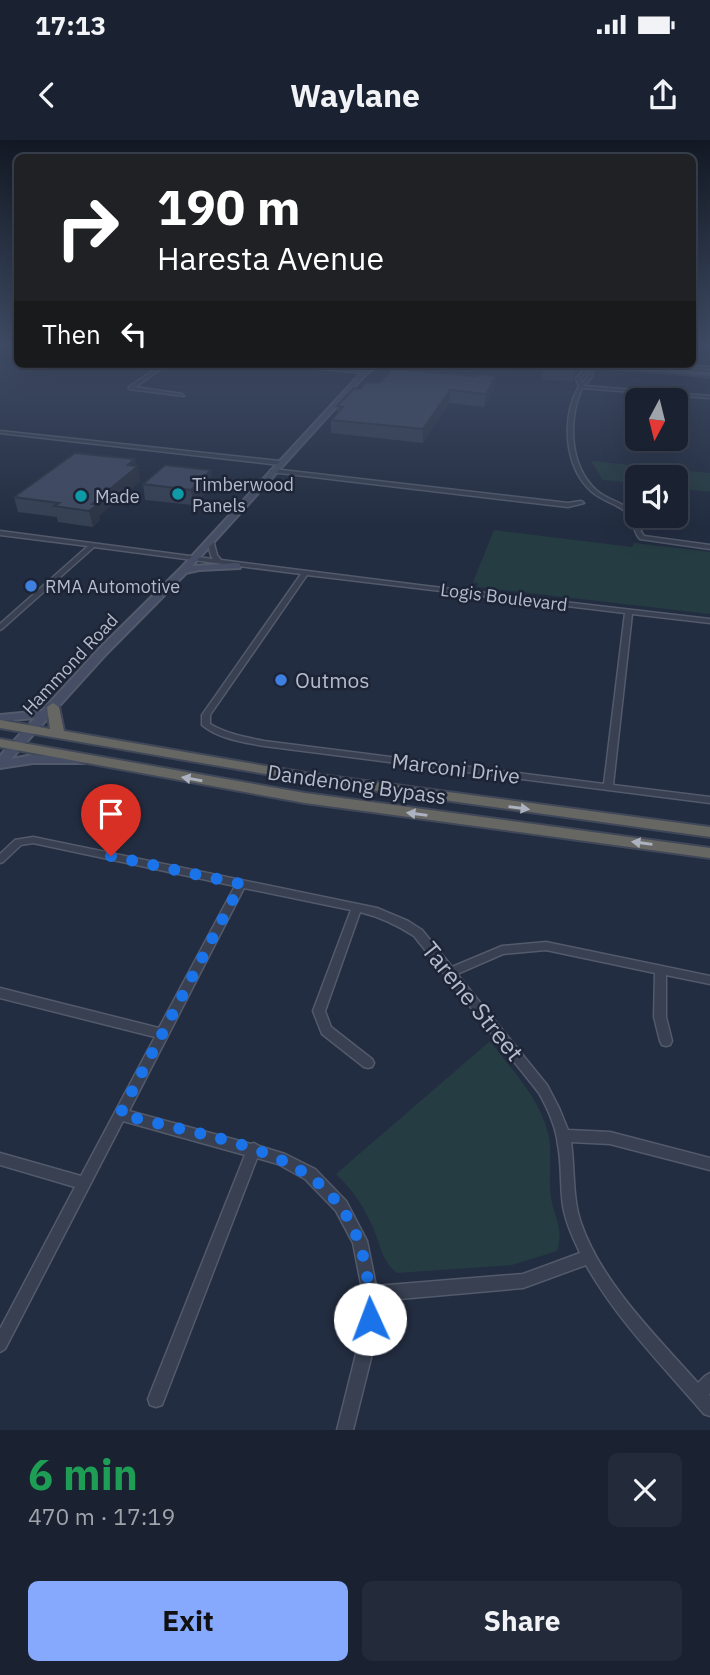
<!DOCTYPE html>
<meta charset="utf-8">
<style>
:root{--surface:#1a2231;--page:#232a39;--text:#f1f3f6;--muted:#9fa4ab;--line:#383f4d;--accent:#86a9fe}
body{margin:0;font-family:"IBM Plex Sans",sans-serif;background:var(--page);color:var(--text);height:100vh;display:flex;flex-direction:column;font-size:26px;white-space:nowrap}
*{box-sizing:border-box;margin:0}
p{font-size:23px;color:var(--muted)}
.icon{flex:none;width:38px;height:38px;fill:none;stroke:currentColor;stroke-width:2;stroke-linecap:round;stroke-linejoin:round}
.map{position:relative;height:1290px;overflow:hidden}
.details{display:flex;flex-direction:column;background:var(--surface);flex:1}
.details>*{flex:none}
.guide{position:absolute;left:14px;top:14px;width:682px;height:214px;border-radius:10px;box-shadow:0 7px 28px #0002,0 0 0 2px var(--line);background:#202124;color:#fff;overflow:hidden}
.needle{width:46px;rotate:187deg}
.tools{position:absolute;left:625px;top:248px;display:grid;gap:14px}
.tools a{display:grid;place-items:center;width:63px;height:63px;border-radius:10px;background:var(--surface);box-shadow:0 7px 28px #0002,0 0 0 2px var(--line);font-size:35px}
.pin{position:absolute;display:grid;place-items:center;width:60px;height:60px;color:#fff;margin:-72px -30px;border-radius:50% 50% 50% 0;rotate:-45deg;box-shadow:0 0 7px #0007}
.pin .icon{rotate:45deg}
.me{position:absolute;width:77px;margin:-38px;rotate:358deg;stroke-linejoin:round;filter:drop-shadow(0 0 5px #0008)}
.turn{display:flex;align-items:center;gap:24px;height:147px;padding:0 28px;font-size:32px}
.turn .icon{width:91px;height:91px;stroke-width:2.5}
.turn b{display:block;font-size:49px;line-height:60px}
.then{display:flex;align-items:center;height:66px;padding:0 28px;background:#0003;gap:14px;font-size:26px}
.round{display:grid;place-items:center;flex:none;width:74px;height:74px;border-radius:10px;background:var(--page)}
.overview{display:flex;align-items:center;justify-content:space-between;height:119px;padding:0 28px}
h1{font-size:42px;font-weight:800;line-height:52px;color:#1e9e55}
.action{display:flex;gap:14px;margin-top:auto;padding:14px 28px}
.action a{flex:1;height:80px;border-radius:10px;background:var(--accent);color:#111;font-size:28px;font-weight:800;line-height:80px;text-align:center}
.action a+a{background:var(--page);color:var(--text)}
.status{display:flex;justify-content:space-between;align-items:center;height:49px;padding:0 35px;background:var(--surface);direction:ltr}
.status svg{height:19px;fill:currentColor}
header{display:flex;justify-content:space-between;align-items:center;height:91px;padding:0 28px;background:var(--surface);font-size:32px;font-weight:800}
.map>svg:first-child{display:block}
.green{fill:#253c42}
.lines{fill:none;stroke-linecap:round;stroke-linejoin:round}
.minor-casing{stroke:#525a6b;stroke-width:3}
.secondary-casing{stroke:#525a6b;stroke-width:4}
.primary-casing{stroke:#41485a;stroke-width:4}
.trunk-casing{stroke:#3f4758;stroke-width:4}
.minor{fill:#384051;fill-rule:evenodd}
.secondary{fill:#454e64;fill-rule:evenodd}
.primary{fill:#565e71;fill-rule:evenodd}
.trunk{fill:#666662;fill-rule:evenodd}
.wall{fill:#364053}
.shaded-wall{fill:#2c3444}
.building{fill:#3f4a61;stroke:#2c3444;stroke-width:2}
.oneway{fill:#acb2c0}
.route{stroke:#1a73e8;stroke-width:12;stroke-dasharray:0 21.6}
.culture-dot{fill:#0f9aa8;stroke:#1c2436;stroke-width:2.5}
.shop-dot{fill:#3f7fe0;stroke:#1c2436;stroke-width:2.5}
.labels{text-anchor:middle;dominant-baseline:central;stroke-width:5;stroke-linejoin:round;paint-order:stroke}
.far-poi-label{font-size:18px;fill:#b4bbcb;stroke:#1c2436;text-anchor:start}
.far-street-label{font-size:18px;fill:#b4bbcb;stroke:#1c2436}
.poi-label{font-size:21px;fill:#b4bbcb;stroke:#1c2436;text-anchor:start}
.street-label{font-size:21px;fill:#b4bbcb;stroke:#1c2436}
.near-street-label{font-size:24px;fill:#b4bbcb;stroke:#1c2436}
</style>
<div class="status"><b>17:13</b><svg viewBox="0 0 49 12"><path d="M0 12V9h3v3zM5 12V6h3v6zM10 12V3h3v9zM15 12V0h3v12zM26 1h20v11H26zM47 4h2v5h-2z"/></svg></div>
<header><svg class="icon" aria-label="back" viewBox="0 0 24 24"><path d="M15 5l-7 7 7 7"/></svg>Waylane<svg class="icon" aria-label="share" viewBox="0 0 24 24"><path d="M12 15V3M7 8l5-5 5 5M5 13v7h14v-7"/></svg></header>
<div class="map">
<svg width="710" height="1290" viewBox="0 0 710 1290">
<rect width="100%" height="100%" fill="#232d41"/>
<g class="green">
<polygon points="591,321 710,333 710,352 676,348 676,338 637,338 637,343 603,340"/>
<polygon points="494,390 632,407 634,403 710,412 710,474 477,447 478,443 473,442"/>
<path d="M490,901C511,929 539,957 548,993C553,1014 548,1037 551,1058C555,1079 564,1090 557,1111L512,1125L397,1133C382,1121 381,1107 374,1090C365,1068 353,1050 336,1034Z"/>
</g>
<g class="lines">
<g class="minor-casing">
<g id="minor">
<polygon points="163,224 168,224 135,247 182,254 184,256 129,249 129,247"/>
<polygon points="269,224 285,224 367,232 365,233"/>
<path d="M584,224H588L589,229L580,238L582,243L589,235L591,224H595L592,237L584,246L710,256V258L582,248C568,280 569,325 596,350C607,360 623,362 633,372C640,380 638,389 644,396L710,405V409L640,399C633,392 635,383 629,375C620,364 603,362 592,352C564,327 561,278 579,246L576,238L585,229Z"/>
<polygon points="655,224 710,227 710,229 657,225"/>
<polygon points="664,230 710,235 710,237 663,232"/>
<polygon points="0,291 280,321 283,323 280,325 0,293"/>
<polygon points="273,329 568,363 581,361 584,363 568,367 271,332 270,331"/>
<path d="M0,391L213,419L211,416L207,400L210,398L213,400L217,415L221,420L426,446L710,479V483L632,474L613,645L710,657V663L264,606C243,602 219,599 202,585V575L301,434L94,407L2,489L0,490V484L88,406L0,395ZM307,435L625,473L604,644L264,601C245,597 227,594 210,584V575Z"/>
<path d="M33,697L377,768L408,781L422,790L452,827L502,806L546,802L710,836V844L666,835V877L672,901L670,905L666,906L662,905L660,901L654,877L655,833L546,810L503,814L457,834L547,945L559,968L568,990L610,992L710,1018V1030L610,1004L571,1002C575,1029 572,1057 581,1083C601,1142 657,1197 698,1243L705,1236L710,1233V1253L709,1255L710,1256V1276L704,1274C663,1226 617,1180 586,1125L523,1148L377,1161L375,1202L353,1290H337L359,1202L363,1154L353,1103L336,1071L305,1039L278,1024L257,1018L162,1265L156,1267L150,1265L148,1259L245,1015L123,981L5,1209L0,1212V1189L75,1047L0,1025V1013L81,1036L155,897L0,858V848L159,888L235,746L33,703L21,705L3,722L0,723V714L15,700ZM244,748L351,770L313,871L322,894L364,927L368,928L372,927L374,923L372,919L331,887L325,871L360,772C380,777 397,785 414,796L539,953C548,969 556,986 558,1005C562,1025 560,1046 563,1066C566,1083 573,1098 580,1113L523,1134L376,1146L367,1101L346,1061L315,1029L285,1014L259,1006L254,1003L251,1004L129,971Z"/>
</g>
</g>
<g class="secondary-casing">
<polygon id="secondary" points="374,224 381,224 367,233 192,426 237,423 240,424 240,428 199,430 186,433 107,513 11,619 33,615 81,616 87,620 85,623 33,623 0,628 0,616 35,578 0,581 0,575 42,571 99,509 180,429 363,231"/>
</g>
<g class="primary-casing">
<polygon id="primary" points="577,224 710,232 710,236 580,226"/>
</g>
<g class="trunk-casing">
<g id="trunk">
<polygon points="53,563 59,567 64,591 306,633 710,687 710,697 306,641 0,588 0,580 50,589 47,567"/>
<polygon points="0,599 305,653 710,708 710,718 305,663 0,607"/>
</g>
</g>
<use href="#minor" class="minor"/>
<use href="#secondary" class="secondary"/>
<use href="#primary" class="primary"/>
<use href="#trunk" class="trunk"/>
</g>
<g class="wall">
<polygon points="578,224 573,242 542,239 543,226"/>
<polygon points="476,236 496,236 495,248 484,267 449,263 423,303 331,293 331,280 337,273 337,266 360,249 379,243"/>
<polygon points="136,326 140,341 99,376 100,380 93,387 58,382 57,377 18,372 14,357"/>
<polygon points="143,344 213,345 193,365 145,360"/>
</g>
<g class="shaded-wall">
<polygon points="577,224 578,224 577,231 573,242"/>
<polygon points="496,236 495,248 484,267 486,254"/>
<polygon points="450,250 449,263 423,303 423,289"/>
<polygon points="135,319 136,328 138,326 140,341 99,376 100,380 93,387 89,371 92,364 128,325"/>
<polygon points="211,330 213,345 193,365 191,350"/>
</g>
<g class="building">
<polygon points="544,224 577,224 575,229 543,226"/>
<polygon points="392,229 476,236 477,234 496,236 486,254 450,250 423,289 331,280 343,267 337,266 354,248 360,249 366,242 379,243"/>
<polygon points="75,313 135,319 128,325 138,326 92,364 97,365 89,371 54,366 59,363 14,357"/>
<polygon points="165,325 211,330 191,350 143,344"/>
</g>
<defs><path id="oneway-solid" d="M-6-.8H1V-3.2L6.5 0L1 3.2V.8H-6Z" transform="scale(1.75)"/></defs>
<g class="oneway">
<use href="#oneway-solid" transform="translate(192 639) rotate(-170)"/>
<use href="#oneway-solid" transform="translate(519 668) rotate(7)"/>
<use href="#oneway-solid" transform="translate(417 674) rotate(-172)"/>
<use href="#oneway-solid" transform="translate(642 703) rotate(-172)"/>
</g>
<linearGradient id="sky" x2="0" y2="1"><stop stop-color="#131924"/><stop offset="0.53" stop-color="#3f4c65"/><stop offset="1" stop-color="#3f4c65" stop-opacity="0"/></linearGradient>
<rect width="710" height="387" fill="url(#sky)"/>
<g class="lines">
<path class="route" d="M111,716L241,744L120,974C248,1008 371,1011 370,1179"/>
</g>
<g class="culture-dot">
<circle cx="178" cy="354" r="7"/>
<circle cx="81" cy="356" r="7"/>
</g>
<g class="shop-dot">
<circle cx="31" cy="446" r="7"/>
<circle cx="281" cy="540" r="7"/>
</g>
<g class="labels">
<g class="far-poi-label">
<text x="192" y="344">Timberwood<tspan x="192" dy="21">Panels</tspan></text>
<text x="95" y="356">Made</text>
<text x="45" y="446">RMA Automotive</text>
</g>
<g class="far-street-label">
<text transform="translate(504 457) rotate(7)">Logis Boulevard</text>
<text transform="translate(70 524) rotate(-47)">Hammond Road</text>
</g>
<g class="poi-label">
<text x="295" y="540">Outmos</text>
</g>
<g class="street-label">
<text transform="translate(456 628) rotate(7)">Marconi Drive</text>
<text transform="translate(357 644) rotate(8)">Dandenong Bypass</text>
</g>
<g class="near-street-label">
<text transform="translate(473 861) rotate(51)">Tarene Street</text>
</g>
</g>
</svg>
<div class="tools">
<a><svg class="needle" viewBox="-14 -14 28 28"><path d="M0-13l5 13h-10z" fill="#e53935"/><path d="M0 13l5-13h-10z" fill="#9fa4ab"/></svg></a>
<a><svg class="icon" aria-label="sound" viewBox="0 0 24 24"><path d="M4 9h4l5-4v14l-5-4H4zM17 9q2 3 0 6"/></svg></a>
</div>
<div class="pin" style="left:111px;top:716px;background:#d93025"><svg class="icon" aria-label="arrive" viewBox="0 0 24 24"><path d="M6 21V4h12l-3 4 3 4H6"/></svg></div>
<svg class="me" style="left:370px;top:1179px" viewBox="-20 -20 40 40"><circle r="19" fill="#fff"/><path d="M0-13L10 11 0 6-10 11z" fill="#1a73e8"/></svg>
<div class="guide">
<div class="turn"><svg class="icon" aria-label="right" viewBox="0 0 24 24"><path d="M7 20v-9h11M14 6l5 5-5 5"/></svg><div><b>190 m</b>Haresta Avenue</div></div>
<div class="then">Then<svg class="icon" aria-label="left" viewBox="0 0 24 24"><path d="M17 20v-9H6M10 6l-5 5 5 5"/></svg></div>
</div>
</div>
<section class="details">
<div class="overview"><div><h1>6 min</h1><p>470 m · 17:19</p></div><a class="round"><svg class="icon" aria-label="close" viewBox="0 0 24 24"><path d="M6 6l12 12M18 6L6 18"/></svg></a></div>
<div class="action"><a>Exit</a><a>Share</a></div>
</section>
